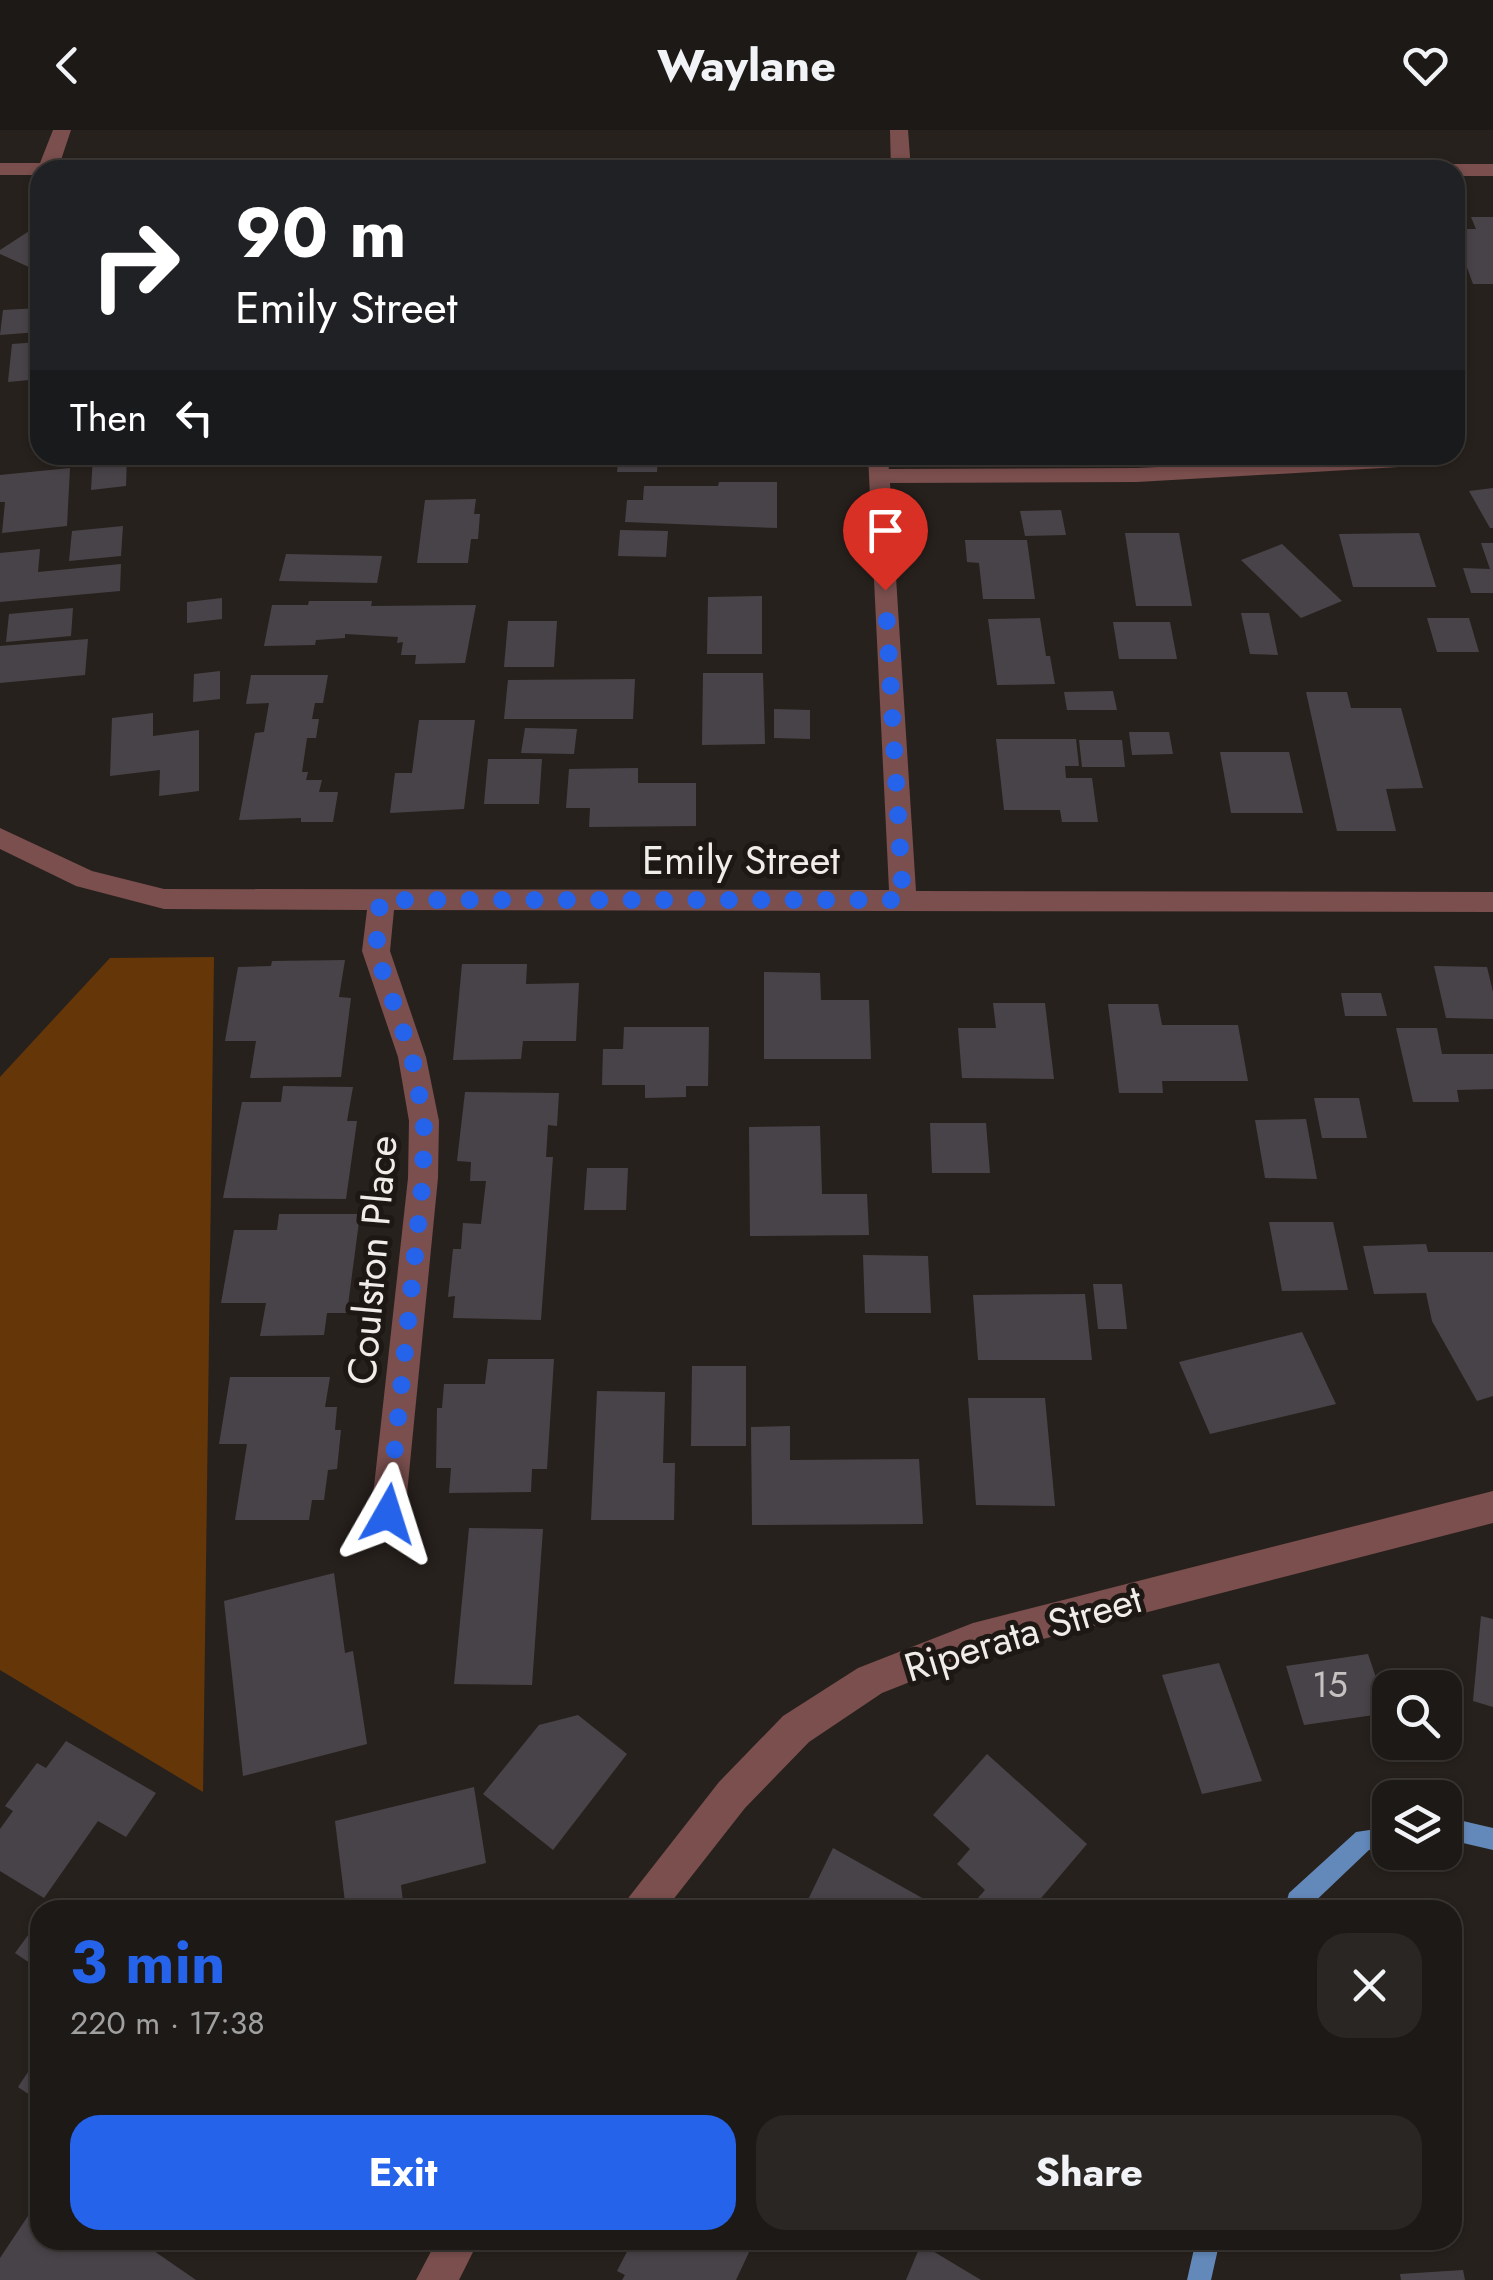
<!DOCTYPE html>
<meta charset="utf-8">
<style>
:root{--surface:#1d1916;--page:#2a2623;--text:#f1f3f6;--muted:#a0a0a1;--line:#3b3835;--accent:#2563eb}
body{margin:0;font-family:Jost,sans-serif;background:var(--page);color:var(--text);height:100vh;display:flex;flex-direction:column;font-size:38px;white-space:nowrap}
*{box-sizing:border-box;margin:0}
p{font-size:32px;color:var(--muted)}
.icon{flex:none;width:55px;height:55px;fill:none;stroke:currentColor;stroke-width:2;stroke-linecap:round;stroke-linejoin:round}
.map{position:relative;flex:1;overflow:hidden}
.sheet{position:absolute;left:30px;top:1770px;width:1432px;height:350px;display:flex;flex-direction:column;background:var(--surface);border-radius:30px;box-shadow:0 2px 8px #0004,0 0 0 2px var(--line)}
.sheet>*{flex:none}
.top-card{position:absolute;left:30px;top:30px;width:1435px;height:305px;border-radius:30px;box-shadow:0 2px 8px #0004,0 0 0 2px var(--line);background:#202124;color:#fff;overflow:hidden}
.fabs{position:absolute;left:1372px;top:1540px;display:grid;gap:20px}
.fabs a{display:grid;place-items:center;width:90px;height:90px;border-radius:20px;background:var(--surface);box-shadow:0 2px 8px #0004,0 0 0 2px var(--line);font-size:50px}
.pin{position:absolute;display:grid;place-items:center;width:85px;height:85px;color:#fff;margin:-102px -42px;border-radius:50% 50% 50% 0;rotate:-45deg;box-shadow:0 0 10px #0007}
.pin .icon{rotate:45deg}
.me{position:absolute;width:110px;margin:-55px;rotate:6deg;stroke-linejoin:round;filter:drop-shadow(0 0 8px #0008)}
.turn{display:flex;align-items:center;gap:35px;height:210px;padding:0 40px;font-size:45px}
.turn .icon{width:130px;height:130px;stroke-width:2.5}
.turn b{display:block;font-size:70px;line-height:85px}
.then{display:flex;align-items:center;height:95px;padding:0 40px;background:#0003;gap:20px;font-size:38px}
.round{display:grid;place-items:center;flex:none;width:105px;height:105px;border-radius:30px;background:var(--page)}
.head{display:flex;align-items:center;justify-content:space-between;height:170px;padding:0 40px}
h1{font-size:60px;font-weight:700;line-height:75px;color:var(--accent)}
.action{display:flex;gap:20px;margin-top:auto;padding:20px 40px}
.action a{flex:1;height:115px;border-radius:30px;background:var(--accent);color:#fff;font-size:40px;font-weight:700;line-height:115px;text-align:center}
.action a+a{background:var(--page);color:var(--text)}
header{display:flex;justify-content:space-between;align-items:center;height:130px;padding:0 40px;background:var(--surface);font-size:45px;font-weight:700}
.map>svg:first-child{display:block}
.green{fill:#653708}
.lines{fill:none;stroke-linecap:round;stroke-linejoin:round}
.stream{fill:#6389ba;fill-rule:evenodd}
.building{fill:#484348}
.minor{fill:#7a4f4e;fill-rule:evenodd}
.route{stroke:#2563eb;stroke-width:18;stroke-dasharray:0 32.4}
.labels{text-anchor:middle;dominant-baseline:central;stroke-width:10;stroke-linejoin:round;paint-order:stroke}
.number-label{font-size:35px;fill:#c6c2c1}
.street-label{font-size:40px;fill:#f0ece9;stroke:#1e1814}
</style>
<header><svg class="icon" aria-label="back" viewBox="0 0 24 24"><path d="M15 5l-7 7 7 7"/></svg>Waylane<svg class="icon" aria-label="heart" viewBox="0 0 24 24"><path d="M12 20l-8-8c-3-5 5-10 8-4 3-6 11-1 8 4z"/></svg></header>
<div class="map">
<svg width="1493" height="2150" viewBox="0 0 1493 2150">
<rect width="100%" height="100%" fill="#27211d"/>
<polygon class="green" points="214,827 203,1662 0,1540 0,947 110,828"/>
<g class="lines">
<g class="stream">
<polygon points="1463,1691 1493,1698 1493,1720 1463,1713 1445,1714 1445,1692"/>
<polygon points="1390,1697 1390,1719 1369,1720 1306,1780 1284,1780 1289,1763 1356,1702"/>
<polygon points="1196,2110 1220,2110 1211,2150 1187,2150"/>
</g>
</g>
<g class="building">
<polygon points="1471,87 1493,87 1493,154 1473,154 1455,104 1459,104 1457,99 1476,99"/>
<polygon points="40,94 40,142 0,124 0,120"/>
<polygon points="40,178 38,202 0,205 3,180"/>
<polygon points="40,212 40,249 8,252 12,214"/>
<polygon points="127,325 126,356 91,360 93,326"/>
<polygon points="452,325 484,325 483,333 451,333"/>
<polygon points="619,325 658,325 657,342 617,342"/>
<rect x="697" y="325" width="43" height="10"/>
<polygon points="70,338 67,396 2,403 5,372 0,372 0,345"/>
<polygon points="719,352 777,352 777,398 625,392 627,370 643,370 644,356 718,356"/>
<polygon points="1493,358 1493,398 1490,398 1469,361"/>
<polygon points="476,369 474,384 480,384 478,409 471,409 468,433 417,433 425,370"/>
<polygon points="1061,380 1066,405 1025,406 1020,381"/>
<polygon points="123,396 121,426 69,431 72,401"/>
<polygon points="620,400 668,401 666,427 618,426"/>
<polygon points="1125,403 1179,403 1192,476 1136,476"/>
<polygon points="1419,403 1436,457 1353,457 1339,404"/>
<polygon points="965,410 1027,410 1035,469 983,469 979,433 967,432"/>
<polygon points="1481,413 1493,413 1493,463 1471,463 1463,438 1490,439"/>
<polygon points="1282,414 1342,471 1301,488 1241,430"/>
<polygon points="40,419 38,442 121,434 120,461 0,472 0,423"/>
<polygon points="286,424 382,426 377,453 279,451"/>
<polygon points="762,466 762,524 707,524 708,467"/>
<polygon points="222,468 222,489 187,493 187,472"/>
<polygon points="309,471 372,471 371,476 476,475 465,533 415,534 416,525 401,525 403,512 397,513 398,507 345,504 345,508 316,510 315,515 264,516 272,475 308,475"/>
<polygon points="73,478 71,506 6,512 9,484"/>
<polygon points="1241,483 1269,483 1278,525 1250,524"/>
<polygon points="1040,488 1046,526 1050,526 1055,554 997,555 988,489"/>
<polygon points="1427,488 1469,488 1479,522 1437,522"/>
<polygon points="508,491 557,491 554,537 504,537"/>
<polygon points="1113,492 1170,492 1177,529 1119,529"/>
<polygon points="88,509 85,545 0,553 0,516"/>
<polygon points="220,541 220,569 193,572 194,544"/>
<polygon points="703,543 763,543 765,614 702,615"/>
<polygon points="251,545 328,545 323,573 315,573 312,589 319,589 316,608 307,608 302,642 308,642 306,650 322,650 319,662 338,662 333,692 301,692 301,688 239,690 255,603 264,602 269,573 246,574"/>
<polygon points="635,549 633,589 504,589 508,550"/>
<polygon points="1113,561 1117,580 1067,580 1064,562"/>
<polygon points="1306,562 1347,562 1351,578 1401,578 1423,658 1386,659 1396,701 1337,701"/>
<polygon points="774,579 810,580 810,609 774,608"/>
<polygon points="153,583 153,606 199,600 199,661 159,666 160,640 110,646 112,588"/>
<polygon points="419,590 475,590 464,679 390,683 395,643 412,643"/>
<polygon points="525,598 577,599 574,624 521,623"/>
<polygon points="1129,602 1169,602 1173,624 1132,625"/>
<polygon points="996,609 1076,609 1079,636 1065,636 1066,648 1092,648 1098,692 1062,692 1060,680 1004,680"/>
<polygon points="1079,610 1122,610 1125,637 1082,637"/>
<polygon points="1220,622 1289,622 1303,683 1231,683"/>
<polygon points="488,629 542,629 539,674 484,674"/>
<polygon points="638,638 638,653 696,653 696,696 589,697 590,678 566,678 569,639"/>
<polygon points="345,830 339,867 351,868 341,947 250,948 256,911 225,911 238,837 271,836 272,831"/>
<polygon points="462,834 527,834 526,854 579,853 576,911 523,911 521,929 453,930"/>
<polygon points="1434,836 1487,837 1493,862 1493,889 1446,888"/>
<polygon points="764,842 820,843 821,870 869,870 871,929 764,929"/>
<polygon points="1341,863 1381,863 1387,886 1345,886"/>
<polygon points="993,873 1045,873 1054,949 962,948 958,898 996,898"/>
<polygon points="1108,874 1158,874 1162,895 1238,895 1248,951 1162,951 1163,963 1119,963"/>
<polygon points="624,897 709,897 708,956 686,956 686,967 645,968 645,955 602,955 603,919 623,919"/>
<polygon points="1396,898 1437,898 1442,924 1493,924 1493,959 1457,960 1459,972 1413,972"/>
<polygon points="283,956 353,957 347,991 357,991 346,1069 223,1068 242,972 281,972"/>
<polygon points="465,962 559,963 557,996 548,995 546,1027 553,1027 541,1190 453,1188 455,1166 448,1167 453,1119 461,1119 463,1093 481,1094 486,1051 470,1051 471,1032 457,1031"/>
<polygon points="1314,968 1359,968 1367,1008 1322,1008"/>
<polygon points="1306,989 1317,1049 1265,1048 1255,990"/>
<polygon points="930,993 986,993 990,1043 932,1043"/>
<polygon points="820,996 822,1064 867,1064 869,1105 750,1106 749,997"/>
<polygon points="587,1038 628,1038 626,1080 584,1080"/>
<polygon points="279,1084 360,1084 347,1183 327,1183 324,1205 260,1206 266,1173 221,1173 234,1100 277,1100"/>
<polygon points="1269,1092 1333,1092 1348,1160 1282,1161"/>
<polygon points="1426,1114 1428,1122 1493,1122 1493,1266 1477,1271 1432,1191 1426,1163 1374,1164 1363,1116"/>
<polygon points="863,1125 928,1126 931,1183 865,1183"/>
<polygon points="1093,1154 1122,1154 1127,1199 1098,1199"/>
<polygon points="1085,1164 1092,1230 978,1230 973,1165"/>
<polygon points="1302,1202 1336,1274 1210,1304 1179,1232"/>
<polygon points="488,1229 554,1229 547,1339 532,1339 531,1362 449,1363 451,1338 436,1338 437,1278 442,1278 444,1254 485,1254"/>
<polygon points="692,1236 746,1236 746,1316 691,1316"/>
<polygon points="230,1247 330,1247 325,1277 337,1277 335,1300 341,1300 337,1339 328,1340 324,1370 312,1370 309,1390 235,1390 247,1314 219,1314"/>
<polygon points="597,1261 665,1262 663,1333 675,1333 674,1390 591,1390"/>
<polygon points="968,1268 1045,1268 1055,1376 976,1375"/>
<polygon points="790,1296 790,1330 919,1329 923,1394 752,1395 751,1297"/>
<polygon points="469,1398 543,1399 532,1555 454,1554"/>
<polygon points="334,1443 345,1523 353,1521 367,1614 243,1646 224,1471"/>
<polygon points="1481,1486 1493,1489 1493,1577 1473,1571"/>
<polygon points="1368,1524 1388,1583 1304,1595 1286,1536"/>
<polygon points="1219,1533 1262,1651 1202,1664 1162,1545"/>
<polygon points="578,1585 627,1624 553,1720 483,1664 539,1595"/>
<polygon points="66,1611 156,1663 126,1707 98,1691 44,1768 0,1741 0,1699 13,1681 5,1676 37,1633 46,1638"/>
<polygon points="987,1624 1087,1714 1031,1780 988,1780 977,1769 985,1760 957,1734 970,1719 933,1685"/>
<polygon points="474,1657 486,1733 401,1755 404,1780 346,1780 335,1691"/>
<polygon points="833,1718 924,1769 919,1780 803,1780"/>
<polygon points="40,1789 40,1840 15,1823"/>
<polygon points="40,1924 40,1972 18,1957"/>
<polygon points="40,2068 40,2110 138,2110 196,2150 0,2150 0,2128"/>
<polygon points="633,2110 739,2110 751,2118 736,2150 622,2150 625,2145 617,2141"/>
<polygon points="921,2114 981,2150 906,2150"/>
<polygon points="1463,2140 1465,2150 1401,2150 1400,2144"/>
</g>
<g class="lines">
<g class="minor">
<polygon points="53,0 71,0 60,33 583,34 593,40 40,40 40,45 0,45 0,33 40,33"/>
<polygon points="890,0 908,0 911,40 891,40"/>
<polygon points="987,34 1493,34 1493,46 1455,46 1455,40 977,40"/>
<polygon points="868,325 886,325 889,339 1137,338 1407,325 1410,330 1399,337 1137,352 890,353 916,761 1493,762 1493,782 394,780 390,821 426,927 439,991 438,1048 405,1384 400,1395 388,1400 376,1395 371,1384 408,1048 409,991 398,927 362,821 367,780 164,779 76,756 0,719 0,698 92,741 164,759 889,760"/>
<polygon points="1493,1361 1493,1393 973,1527 882,1563 809,1612 745,1678 665,1780 623,1780 629,1767 719,1652 783,1586 858,1538 973,1493"/>
<polygon points="437,2110 479,2110 459,2150 416,2150"/>
</g>
</g>
<g class="lines">
<polyline class="route" points="388,1384 423,1048 424,991 412,927 376,822 380,770 903,770 885,460"/>
</g>
<g class="labels">
<g class="number-label">
<text x="1330" y="1555">15</text>
</g>
<g class="street-label">
<text x="741" y="730">Emily Street</text>
<text transform="translate(372 1130) rotate(-85)">Coulston Place</text>
<text transform="translate(1023 1503) rotate(-17)">Riperata Street</text>
</g>
</g>
</svg>
<div class="fabs">
<a><svg class="icon" aria-label="search" viewBox="0 0 24 24"><circle cx="10" cy="10" r="6"/><path d="M15 15l6 6"/></svg></a>
<a><svg class="icon" aria-label="layers" viewBox="0 0 24 24"><path d="M12 4l9 5-9 5-9-5zM3 14l9 5 9-5"/></svg></a>
</div>
<div class="pin" style="left:885px;top:460px;background:#d93025"><svg class="icon" aria-label="arrive" viewBox="0 0 24 24"><path d="M6 21V4h12l-3 4 3 4H6"/></svg></div>
<svg class="me" style="left:388px;top:1384px" viewBox="-20 -20 40 40"><path d="M0-17L14 15 0 8-14 15z" fill="#2563eb" stroke="#fff" stroke-width="4"/></svg>
<div class="top-card">
<div class="turn"><svg class="icon" aria-label="right" viewBox="0 0 24 24"><path d="M7 20v-9h11M14 6l5 5-5 5"/></svg><div><b>90 m</b>Emily Street</div></div>
<div class="then">Then<svg class="icon" aria-label="left" viewBox="0 0 24 24"><path d="M17 20v-9H6M10 6l-5 5 5 5"/></svg></div>
</div>
<section class="sheet">
<div class="head"><div><h1>3 min</h1><p>220 m · 17:38</p></div><a class="round"><svg class="icon" aria-label="close" viewBox="0 0 24 24"><path d="M6 6l12 12M18 6L6 18"/></svg></a></div>
<div class="action"><a>Exit</a><a>Share</a></div>
</section>
</div>
